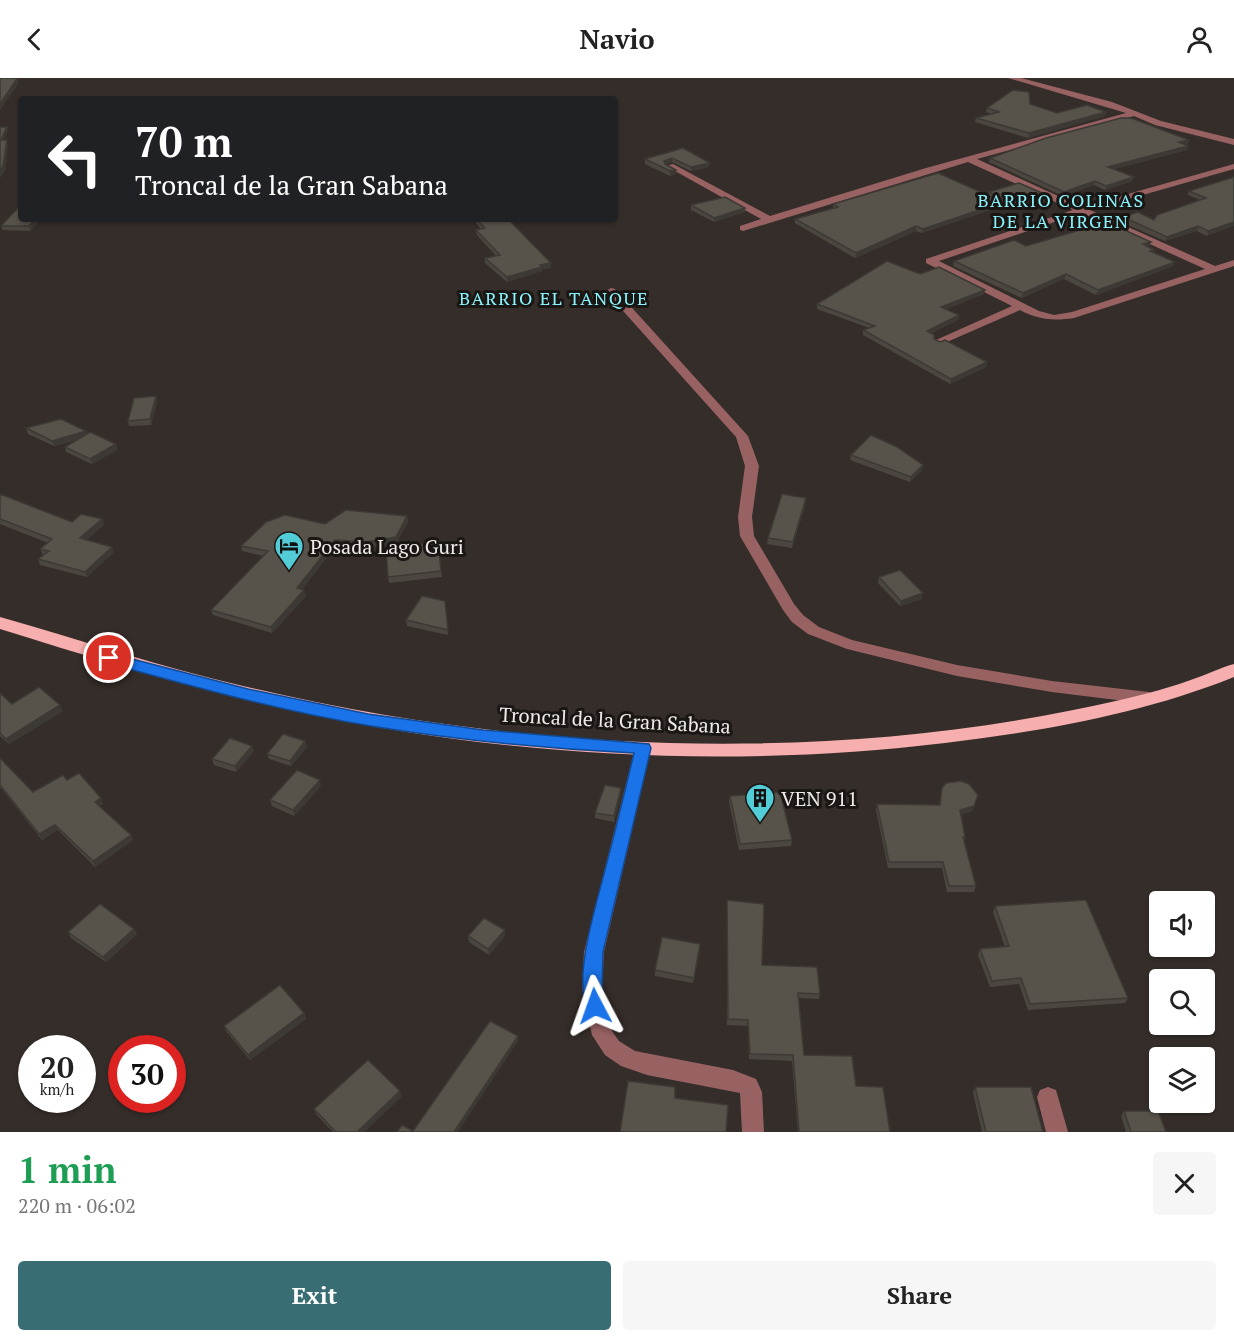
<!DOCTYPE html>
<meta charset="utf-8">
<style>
:root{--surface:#fff;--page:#f6f6f6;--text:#222;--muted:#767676;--accent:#386e73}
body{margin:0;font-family:"PT Serif",serif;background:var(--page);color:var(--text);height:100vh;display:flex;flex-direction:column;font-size:22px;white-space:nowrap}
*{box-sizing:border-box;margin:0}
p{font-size:20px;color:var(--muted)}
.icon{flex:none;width:33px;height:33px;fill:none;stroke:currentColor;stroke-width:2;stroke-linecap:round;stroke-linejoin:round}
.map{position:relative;height:1054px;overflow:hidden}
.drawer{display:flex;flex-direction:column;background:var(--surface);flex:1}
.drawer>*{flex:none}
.banner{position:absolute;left:18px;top:18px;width:600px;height:126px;border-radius:6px;box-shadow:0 2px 4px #0004;background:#202124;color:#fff;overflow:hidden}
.fabs{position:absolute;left:1149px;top:813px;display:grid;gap:12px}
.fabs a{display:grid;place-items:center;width:66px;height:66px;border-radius:6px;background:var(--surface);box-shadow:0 2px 4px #0004;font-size:30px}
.speed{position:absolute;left:18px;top:957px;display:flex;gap:12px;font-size:30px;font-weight:700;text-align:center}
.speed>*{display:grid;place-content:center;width:78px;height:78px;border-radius:50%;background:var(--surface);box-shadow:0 2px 4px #0004;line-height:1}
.speed small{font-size:15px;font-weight:400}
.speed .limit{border:9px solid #d22;background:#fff;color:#111}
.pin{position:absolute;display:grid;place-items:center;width:51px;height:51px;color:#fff;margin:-26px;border:3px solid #fff;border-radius:50%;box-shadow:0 2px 6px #0007}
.me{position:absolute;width:66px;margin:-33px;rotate:356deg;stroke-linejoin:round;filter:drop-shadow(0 0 4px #0008)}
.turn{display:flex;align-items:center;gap:21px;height:126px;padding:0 18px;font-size:27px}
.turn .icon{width:78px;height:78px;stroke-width:2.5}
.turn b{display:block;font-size:42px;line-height:51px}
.round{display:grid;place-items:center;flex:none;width:63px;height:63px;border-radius:6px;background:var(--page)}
.headline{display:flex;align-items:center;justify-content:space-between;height:102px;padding:0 18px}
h1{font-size:36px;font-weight:800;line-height:45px;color:#1e9e55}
.action{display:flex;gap:12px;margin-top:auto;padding:12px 18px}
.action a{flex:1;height:69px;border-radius:6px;background:var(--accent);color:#fff;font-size:24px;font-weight:800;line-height:69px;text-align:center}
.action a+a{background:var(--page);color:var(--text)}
header{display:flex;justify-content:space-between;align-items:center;height:78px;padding:0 18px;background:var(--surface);font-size:27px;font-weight:800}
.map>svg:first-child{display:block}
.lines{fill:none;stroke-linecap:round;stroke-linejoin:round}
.minor{fill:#986263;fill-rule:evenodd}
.trunk{fill:#f6aeae;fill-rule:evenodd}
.wall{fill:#4b4740}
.shaded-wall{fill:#3d3934}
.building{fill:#57524a;stroke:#3d3934;stroke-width:1.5}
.route{fill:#1a73e8;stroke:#114b97;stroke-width:1.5}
.labels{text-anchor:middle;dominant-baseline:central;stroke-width:6;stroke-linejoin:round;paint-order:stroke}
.far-neighbourhood-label{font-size:18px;letter-spacing:1.5px;fill:#89f4fe;stroke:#1a1614}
.poi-label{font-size:20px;fill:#f0eae7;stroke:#1a1614;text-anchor:start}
.street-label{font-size:20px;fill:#f0eae7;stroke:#1a1614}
</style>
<header><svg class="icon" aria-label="back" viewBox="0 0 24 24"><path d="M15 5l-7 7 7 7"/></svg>Navio<svg class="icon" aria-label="person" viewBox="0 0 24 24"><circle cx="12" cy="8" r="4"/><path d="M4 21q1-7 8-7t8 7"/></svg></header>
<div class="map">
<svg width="1234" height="1054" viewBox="0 0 1234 1054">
<rect width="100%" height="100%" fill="#352d29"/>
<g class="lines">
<g class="minor">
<path d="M1008,0H1021L1112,24L1161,43L1234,61V67L1155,47L1134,38L977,81L1082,129L1234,86V91L1090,132L1215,188L1234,182V188L1074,240C1054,243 1039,242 1020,232L940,267L934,264L936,262L1012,228L926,185V181L1073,132L968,84L743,153L740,152V148L761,141L666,88L673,86L770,138L926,90L1126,35ZM1081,135L1205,191L1072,234L1054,237L1039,233L939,183Z"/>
<polygon points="611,210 615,211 748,358 759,388 752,439 754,458 794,526 803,537 819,549 852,562 957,587 1052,603 1149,614 1155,616 1157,620 1155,624 1149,626 1052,614 957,598 847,571 808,556 792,544 783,532 740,458 738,439 745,388 736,359 607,215 606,213"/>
<polygon points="643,664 649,666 651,670 604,874 602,911 612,953 619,963 635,973 733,992 756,1001 762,1014 764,1054 742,1054 740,1015 647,997 621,988 605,977 592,957 582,911 584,874 635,670 637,666"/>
<polygon points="1048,1009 1056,1012 1068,1054 1046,1054 1037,1019 1040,1012"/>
</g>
<path class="trunk" d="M0,539C81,562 161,589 243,608C527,676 834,688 1120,622C1146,616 1173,609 1199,599C1210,595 1222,589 1234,586V599C1142,636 1043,653 945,665C711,693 472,677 243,621C161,601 80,576 0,551Z"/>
</g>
<g class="wall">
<polygon points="1030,26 1057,35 1105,38 1028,60 975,44 976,40 992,36 986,34 987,30"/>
<polygon points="1188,66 1185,67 1187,72 1114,91 1134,99 1132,103 1105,112 1094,107 1063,118 989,84 990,80"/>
<polygon points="683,70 709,89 691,93 672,84 666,86 676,92 676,96 670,98 645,86 645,81"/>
<polygon points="1234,99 1207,158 1197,153 1165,163 1121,144 1123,139 1154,142 1200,122 1188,117 1189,113"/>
<polygon points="989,114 1049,118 1048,123 1017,132 1002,126 1002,128 922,155 916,153 855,180 795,145 795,141 833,130 833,126 988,117"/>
<polygon points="691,127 745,134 714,144 691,132"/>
<polygon points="41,141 30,153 3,152 1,148"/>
<polygon points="473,141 508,141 551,190 542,191 542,193 507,204 485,185 485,180 496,178 477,157 476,152 481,151"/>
<polygon points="1151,164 1149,168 1148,169 1153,174 1173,188 1096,217 1064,201 1022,220 953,188 954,183 1026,168"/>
<polygon points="920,196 984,216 946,231 959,237 958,242 931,255 934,261 987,284 986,289 950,306 863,257 863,252 869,250 817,231 817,226"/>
<polygon points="156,318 157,324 151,347 129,348 128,343"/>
<polygon points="26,350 86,353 87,356 116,366 117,372 92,386 66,374 65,369 79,361 54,368 28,356"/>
<polygon points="851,377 923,387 922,392 910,404 850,382"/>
<polygon points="0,416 72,444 102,441 104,447 86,462 114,474 87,499 40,487 38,481 44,477 43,477 40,471 48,465 0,446"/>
<polygon points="806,420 806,425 792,470 767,466 768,460"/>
<polygon points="407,438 408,444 397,464 368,470 336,467 302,511 306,518 272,555 213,537 211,532 264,478 242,473 241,468 325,446"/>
<polygon points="438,464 442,499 389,505 388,499"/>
<polygon points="879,499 922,521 900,528 878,505"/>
<polygon points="445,523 448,557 407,548 406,542"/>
<polygon points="0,615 12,626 63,633 9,666 0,658"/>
<polygon points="305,663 307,669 291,688 269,681 267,676"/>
<polygon points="254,673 236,694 214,687 212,681"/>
<polygon points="0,680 33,714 67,702 103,726 99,728 133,762 95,789 58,752 42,762 1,710 0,711"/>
<polygon points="321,708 294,738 272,728 270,722"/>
<polygon points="942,710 978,717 972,733 961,737 965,759 964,764 976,808 974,814 947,814 942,790 888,790 876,732 877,726 939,727"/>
<polygon points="621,715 614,744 595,740 595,735"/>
<polygon points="730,718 792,762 791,768 739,772 729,724"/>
<polygon points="727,822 762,887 820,916 819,921 799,920 804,977 856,1008 890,1054 798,1054 792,983 749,981 748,948 727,947"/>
<polygon points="995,828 1128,920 1125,925 1028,932 1019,906 990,909 978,877 980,871 1005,869 993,834"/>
<polygon points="134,851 137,856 106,884 71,860 68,854"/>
<polygon points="468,858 505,858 489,877 469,864"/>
<polygon points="700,872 693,905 655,898 655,892"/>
<polygon points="304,935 306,941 250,982 226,953 224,948"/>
<polygon points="975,1009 1043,1054 982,1054 973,1015"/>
<polygon points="402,1018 364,1054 333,1054 316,1036 314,1031"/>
<polygon points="1124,1033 1166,1054 1126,1054 1121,1038"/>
</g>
<g class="shaded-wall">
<polygon points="17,0 19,0 18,6 0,32 0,26"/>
<polygon points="1106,34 1105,38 1028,60 1029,55"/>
<polygon points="7,49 8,53 2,67 1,62"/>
<polygon points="7,62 8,67 5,93 0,100 0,93"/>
<polygon points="1189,62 1188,66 1178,69 1179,64"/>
<polygon points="1188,68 1187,72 1107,93 1108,89"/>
<polygon points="672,80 672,84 664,87 664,83"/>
<polygon points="710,85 709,89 691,93 691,89"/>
<polygon points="676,92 676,96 670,98 670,93"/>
<polygon points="1134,99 1132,103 1105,112 1106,108"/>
<polygon points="1095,103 1094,107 1063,118 1064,114"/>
<polygon points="1049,118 1048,123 1017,132 1018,128"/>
<polygon points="1003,124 1002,128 922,155 923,151"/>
<polygon points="745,130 745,134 714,144 714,140"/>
<polygon points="35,141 41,141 30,153 29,148"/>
<polygon points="1234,144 1234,148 1207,158 1208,153"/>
<polygon points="916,148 916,153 855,180 856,175"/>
<polygon points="1198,148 1197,153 1165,163 1167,159"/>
<polygon points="1151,164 1149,168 1141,171 1143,166"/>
<polygon points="1175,184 1173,188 1096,217 1098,212"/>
<polygon points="551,185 551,190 542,191 542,193 507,204 507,199 540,187"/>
<polygon points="1066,196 1064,201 1022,220 1023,215"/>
<polygon points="985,212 984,216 940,233 941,229"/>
<polygon points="959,237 958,242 926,258 927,253"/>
<polygon points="987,284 986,289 950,306 951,301"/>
<polygon points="156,318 157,324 151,347 150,341"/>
<polygon points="86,353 88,358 54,368 52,363"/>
<polygon points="116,366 117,372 92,386 90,381"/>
<polygon points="923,387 922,392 910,404 911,399"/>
<polygon points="806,420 806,425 792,470 793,464"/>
<polygon points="407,438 408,444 397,464 368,470 367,464"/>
<polygon points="102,441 104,447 82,466 80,460"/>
<polygon points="335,462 336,467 299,516 297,510"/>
<polygon points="112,469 114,474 87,499 85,494"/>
<polygon points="304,512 306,518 272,555 271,549"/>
<polygon points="923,515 922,521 900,528 901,523"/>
<polygon points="60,627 63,633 9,666 6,661"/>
<polygon points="305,663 307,669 291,688 290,683"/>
<polygon points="252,668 254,673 236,694 235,688"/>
<polygon points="320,702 321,708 294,738 293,732"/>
<polygon points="621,710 621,715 614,744 614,738"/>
<polygon points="978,717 972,733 959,738 960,732"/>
<polygon points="101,720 103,726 97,729 95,724"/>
<polygon points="55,747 58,752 42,762 39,756"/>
<polygon points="131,757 133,762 95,789 93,783"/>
<polygon points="134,851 137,856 106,884 103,879"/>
<polygon points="505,852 505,858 489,877 488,871"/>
<polygon points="304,935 306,941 250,982 248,977"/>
<polygon points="518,958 518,963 458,1054 454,1054"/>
<polygon points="400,1013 402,1018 364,1054 357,1054"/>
</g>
<g class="building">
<polygon points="0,0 17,0 16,2 0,26"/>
<polygon points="1013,12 1029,14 1030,26 1057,35 1087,27 1106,34 1029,55 976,40 999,34 987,30"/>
<polygon points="1121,40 1131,40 1189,62 1179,64 1188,68 1108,89 1134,99 1106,108 1095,103 1064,114 990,80 1046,60"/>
<polygon points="0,49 7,49 1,62 7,62 3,88 0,93"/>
<polygon points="683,70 710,85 691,89 672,80 664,83 665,86 676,92 670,93 645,81"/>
<polygon points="938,95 1003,124 923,151 916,148 856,175 795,141 838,129 833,126"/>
<polygon points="1234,99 1234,144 1208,153 1198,148 1167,159 1123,139 1138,134 1154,142 1157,137 1206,120 1189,113"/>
<polygon points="1019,105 1049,118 1018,128 989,114"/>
<polygon points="725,119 745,130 714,140 691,127"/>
<polygon points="18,130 21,130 21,141 35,141 29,148 1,148"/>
<polygon points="476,141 508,141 551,185 540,187 542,189 507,199 485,180 500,177 476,152 485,150"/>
<polygon points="1107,144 1151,164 1143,166 1154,172 1150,173 1175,184 1098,212 1066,196 1023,215 954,183 1014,162 1026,168"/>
<polygon points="887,183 920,196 939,189 985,212 941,229 959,237 927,253 934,257 934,261 940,264 945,262 987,284 951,301 863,252 875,248 817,226"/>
<polygon points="156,318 150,341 128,343 134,320"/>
<polygon points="61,341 86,353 52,363 26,350"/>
<polygon points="90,354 116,366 90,381 65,369"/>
<polygon points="871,357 897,369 923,387 911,399 851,377"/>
<polygon points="0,416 72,444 81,436 102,441 80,460 112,469 85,494 38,481 49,473 40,471 52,461 0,441"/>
<polygon points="782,416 806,420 793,464 768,460"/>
<polygon points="346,432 407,438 396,459 367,464 335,462 297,510 304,512 271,549 211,532 268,473 241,468 266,444 285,437 325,446"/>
<polygon points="438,464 441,493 388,499 386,470"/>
<polygon points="900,492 923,515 901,523 879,499"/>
<polygon points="422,518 445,523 448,552 406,542"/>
<polygon points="39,609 60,627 6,661 0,655 0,615 12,626"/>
<polygon points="283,656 305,663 290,683 267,676"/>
<polygon points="230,660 252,668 235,688 212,681"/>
<polygon points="0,680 33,714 63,697 67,702 79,695 101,720 95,724 131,757 93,783 55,747 39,756 0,707"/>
<polygon points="297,692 320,702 293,732 270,722"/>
<polygon points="961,703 969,706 978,717 974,728 960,732 965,759 963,759 976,808 949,808 943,784 889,784 877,726 940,727 942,710 946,705"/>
<polygon points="605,707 621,710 614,738 595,735"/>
<polygon points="780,714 792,762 740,766 730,718"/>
<polygon points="727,822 764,826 762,887 817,889 820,916 798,915 804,977 852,978 856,1008 883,1009 890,1054 799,1054 793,977 750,976 748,942 728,941"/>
<polygon points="1086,822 1128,920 1030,926 1021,900 992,903 980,871 1009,868 995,828"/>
<polygon points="100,826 134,851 103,879 68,854"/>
<polygon points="484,840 505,852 488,871 468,858"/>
<polygon points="662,859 700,866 694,900 655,892"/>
<polygon points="280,907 304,935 248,977 224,948"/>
<polygon points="490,943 518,958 454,1054 397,1054 402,1047 413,1053"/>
<polygon points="368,982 400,1013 357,1054 336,1054 314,1031"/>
<polygon points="628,1003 675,1009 675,1020 728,1027 726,1054 620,1054"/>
<polygon points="975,1009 1031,1009 1043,1054 986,1054"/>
<polygon points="1124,1033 1158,1033 1166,1054 1131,1054"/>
</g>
<path class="route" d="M109,575L248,611L368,636L483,652L649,666L651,670L603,874L602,911L604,928L602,934L595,936L588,934C572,898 597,826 606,788C616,751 625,713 634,675C546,671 458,662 371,648C281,633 191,608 104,584L102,580L104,577Z"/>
<defs>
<g id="hotel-pin" transform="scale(1.5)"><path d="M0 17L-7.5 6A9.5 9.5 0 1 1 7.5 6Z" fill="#52ccd6" stroke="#1a1614"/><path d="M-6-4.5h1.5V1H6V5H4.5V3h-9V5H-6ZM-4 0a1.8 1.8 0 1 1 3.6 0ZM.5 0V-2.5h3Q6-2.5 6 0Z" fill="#111"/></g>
<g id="building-pin" transform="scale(1.5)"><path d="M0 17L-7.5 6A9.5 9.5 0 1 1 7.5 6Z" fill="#52ccd6" stroke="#1a1614"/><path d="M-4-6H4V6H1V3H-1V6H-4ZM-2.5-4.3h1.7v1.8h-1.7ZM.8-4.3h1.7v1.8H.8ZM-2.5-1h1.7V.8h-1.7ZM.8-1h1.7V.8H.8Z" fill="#111"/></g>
</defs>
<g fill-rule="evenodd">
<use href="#hotel-pin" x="289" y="468"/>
<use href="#building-pin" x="760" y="720"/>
</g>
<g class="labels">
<g class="far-neighbourhood-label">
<text x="1061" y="122">BARRIO COLINAS<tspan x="1061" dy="21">DE LA VIRGEN</tspan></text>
<text x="554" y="220">BARRIO EL TANQUE</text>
</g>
<g class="poi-label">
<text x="310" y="468">Posada Lago Guri</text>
<text x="781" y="720">VEN 911</text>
</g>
<g class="street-label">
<text transform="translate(615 642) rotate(3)">Troncal de la Gran Sabana</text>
</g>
</g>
</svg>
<div class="fabs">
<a><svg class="icon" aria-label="sound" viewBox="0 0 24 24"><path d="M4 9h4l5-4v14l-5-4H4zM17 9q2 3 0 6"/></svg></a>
<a><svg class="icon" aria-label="search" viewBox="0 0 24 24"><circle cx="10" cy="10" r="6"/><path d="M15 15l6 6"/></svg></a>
<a><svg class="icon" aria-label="layers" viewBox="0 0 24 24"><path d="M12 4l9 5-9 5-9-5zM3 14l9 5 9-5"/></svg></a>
</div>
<div class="speed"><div>20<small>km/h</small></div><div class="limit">30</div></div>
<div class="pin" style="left:109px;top:580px;background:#d93025"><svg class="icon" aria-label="arrive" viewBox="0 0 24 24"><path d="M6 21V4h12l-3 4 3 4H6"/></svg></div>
<svg class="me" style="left:595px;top:928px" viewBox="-20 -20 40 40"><path d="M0-17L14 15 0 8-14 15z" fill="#1a73e8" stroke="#fff" stroke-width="4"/></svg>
<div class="banner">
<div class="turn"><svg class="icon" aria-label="left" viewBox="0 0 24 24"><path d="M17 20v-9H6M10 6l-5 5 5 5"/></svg><div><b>70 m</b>Troncal de la Gran Sabana</div></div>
</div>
</div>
<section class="drawer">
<div class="headline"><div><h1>1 min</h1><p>220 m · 06:02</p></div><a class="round"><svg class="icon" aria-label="close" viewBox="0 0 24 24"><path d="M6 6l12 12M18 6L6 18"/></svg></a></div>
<div class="action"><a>Exit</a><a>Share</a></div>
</section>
